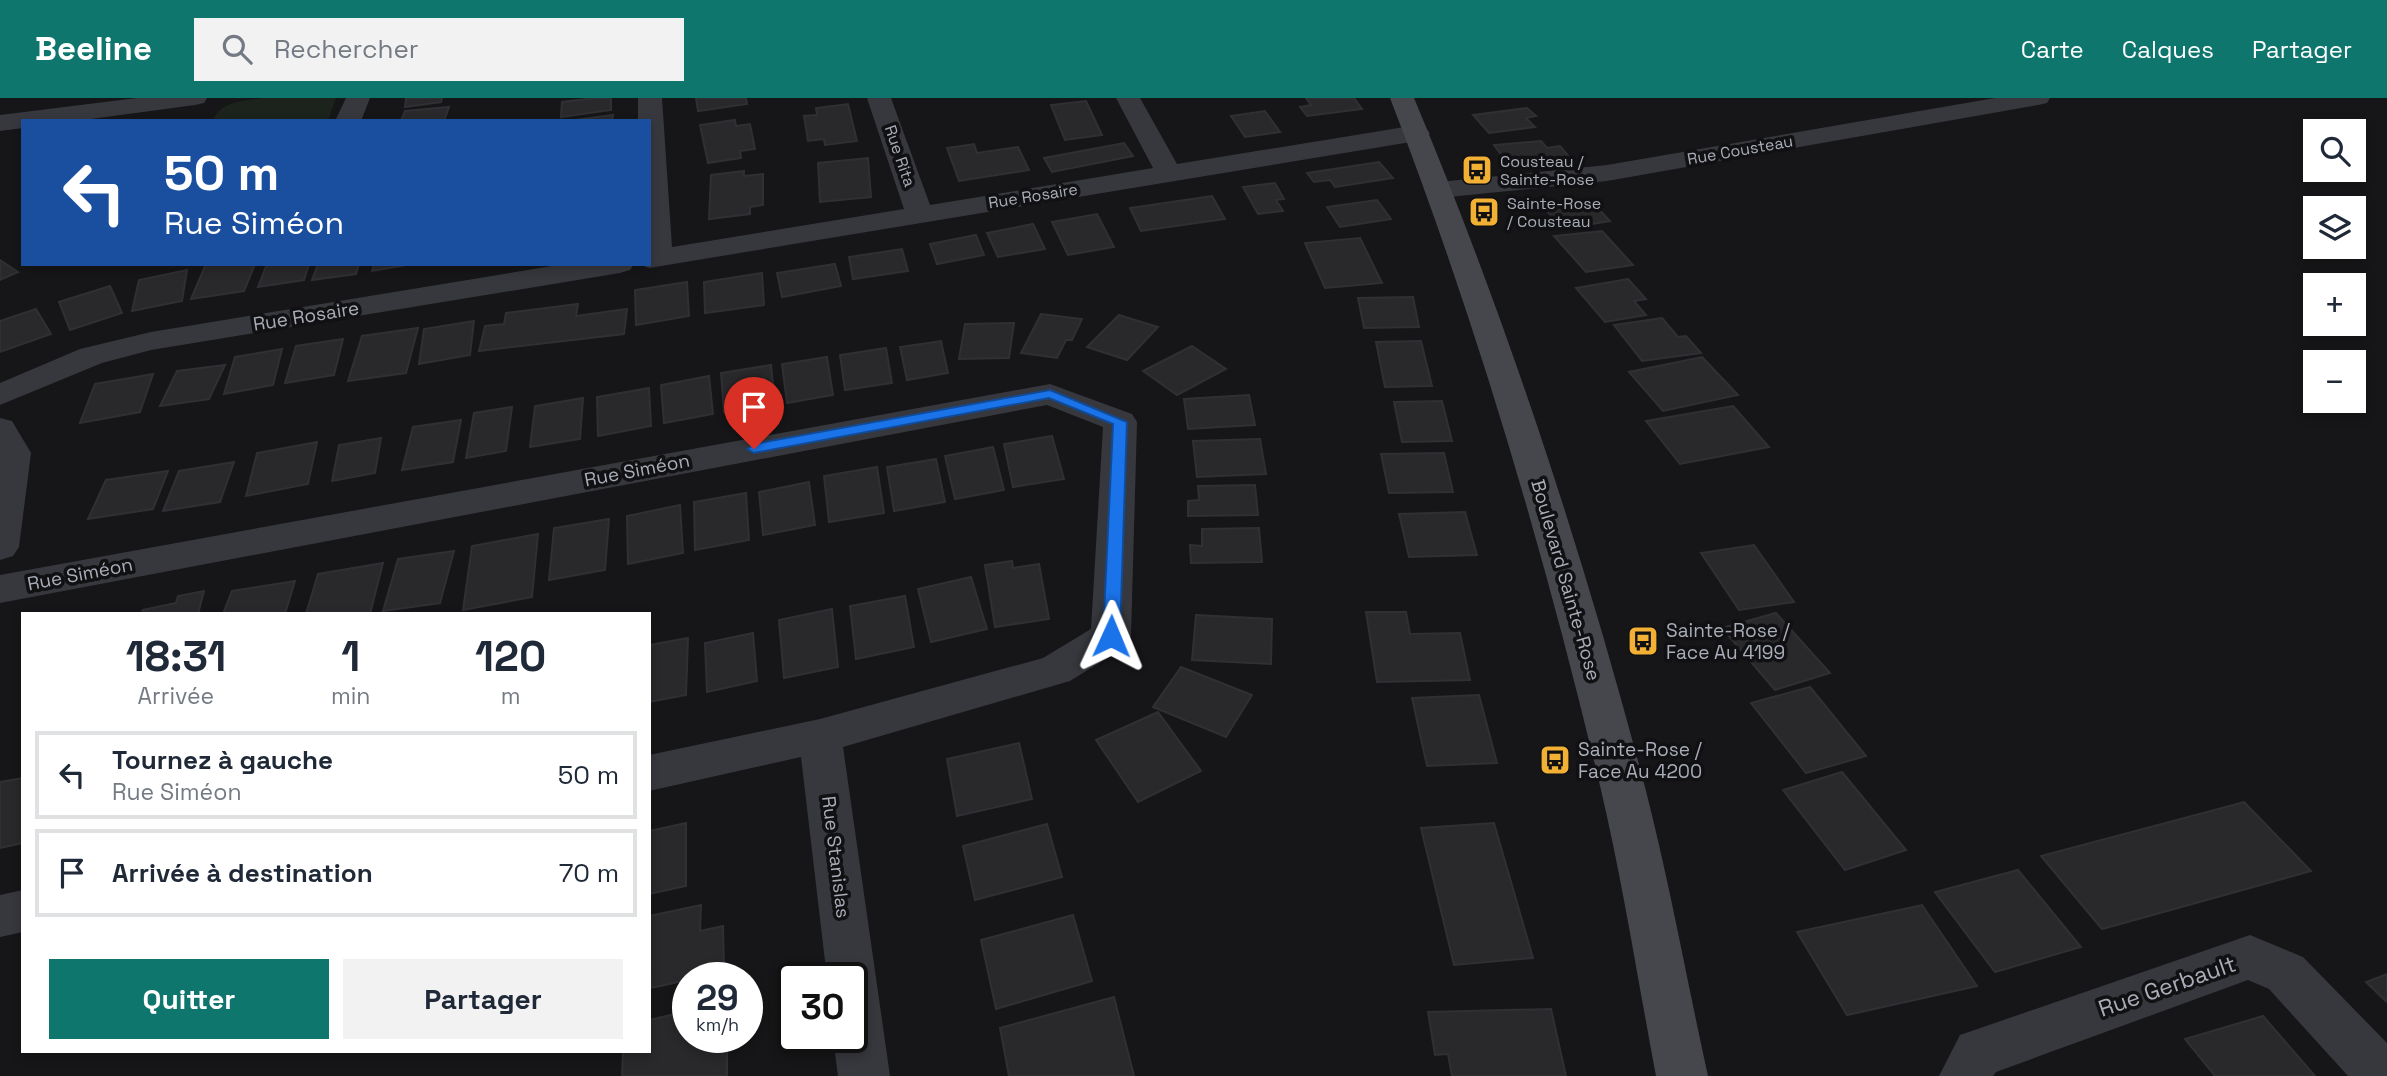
<!DOCTYPE html>
<html lang="fr">
<meta charset="utf-8">
<style>
:root{--surface:#fff;--page:#f2f2f3;--text:#1f2937;--muted:#747a83;--line:#e0e1e3;--accent:#0f766e}
body{margin:0;font-family:"Space Grotesk",sans-serif;background:var(--page);color:var(--text);height:100vh;display:flex;flex-direction:column;font-size:26px;white-space:nowrap}
*{box-sizing:border-box;margin:0}
p{font-size:23px;color:var(--muted)}
.icon{flex:none;width:38px;height:38px;fill:none;stroke:currentColor;stroke-width:2;stroke-linecap:round;stroke-linejoin:round}
.map{position:relative;flex:1;overflow:hidden}
.panel{position:absolute;left:21px;top:514px;width:630px;height:441px;display:flex;flex-direction:column;background:var(--surface);border-radius:0px;box-shadow:0 4px 10px #0003}
.panel>*{flex:none}
.banner{position:absolute;left:21px;top:21px;width:630px;height:147px;border-radius:0px;box-shadow:0 4px 10px #0003;background:#1a4fa0;color:#fff;overflow:hidden}
.tools{position:absolute;left:2303px;top:21px;display:grid;gap:14px}
.tools a{display:grid;place-items:center;width:63px;height:63px;border-radius:0px;background:var(--surface);box-shadow:0 4px 10px #0003;font-size:35px}
.speed{position:absolute;left:672px;top:864px;display:flex;gap:14px;font-size:35px;font-weight:700;text-align:center}
.speed>*{display:grid;place-content:center;width:91px;height:91px;border-radius:50%;background:var(--surface);box-shadow:0 4px 10px #0003;line-height:1}
.speed small{font-size:18px;font-weight:400}
.speed .limit{border:4px solid #111;border-radius:10px;background:#fff;color:#111}
.pin{position:absolute;display:grid;place-items:center;width:60px;height:60px;color:#fff;margin:-72px -30px;border-radius:50% 50% 50% 0;rotate:-45deg;box-shadow:0 0 7px #0007}
.pin .icon{rotate:45deg}
.me{position:absolute;width:77px;margin:-38px;rotate:1deg;stroke-linejoin:round;filter:drop-shadow(0 0 5px #0008)}
.turn{display:flex;align-items:center;gap:24px;height:147px;padding:0 28px;font-size:32px}
.turn .icon{width:91px;height:91px;stroke-width:2.5}
.turn b{display:block;font-size:49px;line-height:60px}
.eta{display:flex;justify-content:space-evenly;align-items:center;height:119px;text-align:center}
.eta b{font-size:42px;font-weight:600;line-height:49px}
.button{display:flex;gap:14px;margin-top:auto;padding:14px 28px}
.button a{flex:1;height:80px;border-radius:0px;background:var(--accent);color:#fff;font-size:28px;font-weight:600;line-height:80px;text-align:center}
.button a+a{background:var(--page);color:var(--text)}
ul{padding:0;list-style:none}
li{display:flex;align-items:center;gap:21px;height:88px;margin:0 14px 10px;padding:0 14px;border:4px solid var(--line);border-radius:0px}
li div{flex:1}
li b{display:block;font-size:26px}
li em{font-style:normal}
header{display:flex;align-items:center;gap:42px;box-sizing:border-box;height:98px;padding:0 35px;background:var(--accent);color:#fff}
header strong{font-size:33px}
nav{display:flex;gap:38px;margin-inline-start:auto;font-size:24px}
.search{width:490px;height:63px;background:var(--page);display:flex;align-items:center;gap:18px;box-sizing:border-box;padding:0 24px;border-radius:0px;color:var(--muted);font-size:26px}
.map>svg:first-child{display:block}
.green{fill:#1c231d}
.building{fill:#29292c;stroke:#303034;stroke-width:2}
.lines{fill:none;stroke-linecap:round;stroke-linejoin:round}
.street{fill:#37383d;fill-rule:evenodd}
.secondary{fill:#45474d;fill-rule:evenodd}
.route{fill:#1a73e8;stroke:#114b97;stroke-width:2}
.labels{text-anchor:middle;dominant-baseline:central;stroke-width:7;stroke-linejoin:round;paint-order:stroke}
.far-street-label{font-size:16px;fill:#a8adb8;stroke:#111113}
.far-poi-label{font-size:16px;fill:#a8adb8;stroke:#111113;text-anchor:start}
.street-label{font-size:19px;fill:#a8adb8;stroke:#111113}
.poi-label{font-size:19px;fill:#a8adb8;stroke:#111113;text-anchor:start}
.near-street-label{font-size:23px;fill:#a8adb8;stroke:#111113}
</style>
<header>
<strong>Beeline</strong>
<div class="search"><svg class="icon" aria-label="search" viewBox="0 0 24 24"><circle cx="10" cy="10" r="6"/><path d="M15 15l6 6"/></svg>Rechercher</div>
<nav><a>Carte</a><a>Calques</a><a>Partager</a></nav>
</header>
<div class="map">
<svg width="2387" height="978" viewBox="0 0 2387 978">
<rect width="100%" height="100%" fill="#161618"/>
<path class="green" d="M264,0H336L328,23H218L214,20C224,2 246,3 264,0Z"/>
<g class="building">
<polygon points="406,0 442,0 441,4 405,9"/>
<polygon points="595,0 611,0 611,12 561,19 562,4"/>
<polygon points="696,0 746,0 747,6 698,13"/>
<polygon points="1306,0 1354,0 1362,11 1307,18 1300,9 1311,7"/>
<polygon points="1086,3 1102,37 1065,42 1051,7"/>
<polygon points="848,6 857,43 825,47 824,41 808,43 804,18 817,17 816,10"/>
<polygon points="449,9 444,23 401,23 405,13"/>
<polygon points="1527,10 1536,18 1526,20 1535,29 1489,35 1473,17"/>
<polygon points="1265,13 1280,34 1245,39 1231,18"/>
<polygon points="613,17 612,23 568,23"/>
<polygon points="735,22 736,28 750,26 755,51 740,53 741,60 708,65 700,27"/>
<polygon points="1541,43 1547,50 1560,48 1570,60 1509,67 1494,47"/>
<polygon points="1124,45 1133,58 1052,74 1044,60"/>
<polygon points="974,46 977,55 1018,49 1029,72 959,83 947,50"/>
<polygon points="868,60 871,99 820,104 818,65"/>
<polygon points="1379,64 1393,80 1335,89 1330,82 1314,84 1307,75"/>
<polygon points="744,73 744,78 763,76 763,107 750,109 750,116 709,121 711,77"/>
<polygon points="1275,85 1284,101 1276,102 1283,113 1258,116 1243,89"/>
<polygon points="1212,98 1225,121 1141,133 1130,110"/>
<polygon points="1377,102 1391,121 1340,129 1327,109"/>
<polygon points="1591,103 1610,123 1563,131 1545,111"/>
<polygon points="1097,116 1114,149 1068,157 1052,124"/>
<polygon points="1033,126 1045,151 998,159 987,135"/>
<polygon points="1602,133 1633,167 1586,174 1554,138"/>
<polygon points="976,137 984,157 937,166 930,146"/>
<polygon points="1360,140 1382,185 1325,190 1305,145"/>
<polygon points="902,151 908,173 853,181 849,159"/>
<polygon points="0,162 18,174 0,182"/>
<polygon points="206,166 255,166 244,193 191,201"/>
<polygon points="267,166 309,166 304,182 258,189"/>
<polygon points="318,166 359,166 356,176 312,182"/>
<polygon points="374,166 412,166 372,173"/>
<polygon points="835,166 841,188 782,199 777,175"/>
<polygon points="187,172 182,203 132,213 139,182"/>
<polygon points="762,175 764,207 705,215 704,184"/>
<polygon points="1628,181 1646,201 1634,203 1646,217 1605,224 1576,190"/>
<polygon points="687,184 689,218 636,227 635,192"/>
<polygon points="110,188 122,215 70,232 59,204"/>
<polygon points="1413,199 1419,229 1364,230 1358,200"/>
<polygon points="578,206 576,218 627,211 624,236 479,253 485,228 504,226 506,215"/>
<polygon points="36,211 51,236 0,254 0,223"/>
<polygon points="1041,216 1082,221 1072,242 1066,242 1057,260 1021,255"/>
<polygon points="1119,217 1158,229 1127,262 1087,249"/>
<polygon points="1662,220 1678,239 1686,238 1701,255 1642,263 1614,227"/>
<polygon points="474,223 470,257 419,266 424,231"/>
<polygon points="1014,225 1009,260 959,261 965,226"/>
<polygon points="418,230 406,275 348,283 362,238"/>
<polygon points="343,241 334,277 285,285 296,248"/>
<polygon points="941,243 948,275 907,282 900,249"/>
<polygon points="1421,243 1432,288 1385,289 1376,244"/>
<polygon points="1192,248 1226,271 1177,297 1143,273"/>
<polygon points="886,250 892,285 845,292 840,257"/>
<polygon points="282,251 273,287 224,296 235,259"/>
<polygon points="827,259 833,297 787,305 782,266"/>
<polygon points="1702,259 1738,297 1663,313 1629,274"/>
<polygon points="225,267 209,301 160,308 177,273"/>
<polygon points="771,267 775,305 724,314 721,275"/>
<polygon points="153,276 140,314 80,325 95,286"/>
<polygon points="709,278 713,316 664,325 661,287"/>
<polygon points="649,290 651,328 598,338 597,299"/>
<polygon points="1249,297 1255,327 1188,331 1184,301"/>
<polygon points="583,300 580,341 530,349 535,308"/>
<polygon points="1442,303 1452,343 1402,344 1394,304"/>
<polygon points="1733,308 1769,349 1680,366 1646,323"/>
<polygon points="512,309 506,353 466,360 474,315"/>
<polygon points="461,322 453,364 402,372 413,329"/>
<polygon points="1052,338 1064,381 1013,389 1004,346"/>
<polygon points="381,340 375,375 332,383 339,347"/>
<polygon points="1260,341 1266,376 1197,379 1193,343"/>
<polygon points="317,344 308,386 246,398 257,355"/>
<polygon points="993,349 1004,392 955,401 945,358"/>
<polygon points="1444,355 1453,394 1389,395 1381,356"/>
<polygon points="936,361 945,404 894,413 887,369"/>
<polygon points="234,364 220,404 163,413 179,373"/>
<polygon points="877,369 884,415 829,424 824,378"/>
<polygon points="168,373 153,411 88,421 106,382"/>
<polygon points="809,384 815,427 763,437 759,394"/>
<polygon points="1255,387 1258,417 1188,418 1188,403 1199,402 1198,388"/>
<polygon points="746,395 749,442 695,452 694,404"/>
<polygon points="680,407 683,455 628,466 627,418"/>
<polygon points="1465,414 1477,457 1409,459 1399,416"/>
<polygon points="609,421 605,472 549,482 554,430"/>
<polygon points="1259,430 1262,464 1191,465 1190,447 1202,448 1202,431"/>
<polygon points="538,436 532,499 463,512 472,448"/>
<polygon points="1754,447 1794,504 1739,512 1701,455"/>
<polygon points="454,453 440,505 383,513 398,461"/>
<polygon points="1012,463 1013,470 1039,466 1049,521 995,529 985,467"/>
<polygon points="383,465 370,516 306,516 318,476"/>
<polygon points="971,479 987,531 931,544 918,491"/>
<polygon points="295,483 285,516 223,516 232,493"/>
<polygon points="204,493 198,516 141,516 143,512 176,505 178,498"/>
<polygon points="905,498 914,549 856,561 850,508"/>
<polygon points="832,511 838,569 784,580 779,522"/>
<polygon points="1366,514 1406,514 1410,536 1460,535 1470,582 1377,584"/>
<polygon points="1776,515 1830,575 1775,592 1722,530"/>
<polygon points="1196,517 1272,521 1271,566 1192,562"/>
<polygon points="753,535 757,583 707,594 705,545"/>
<polygon points="688,540 686,597 649,604 649,547"/>
<polygon points="1181,569 1252,597 1226,639 1153,609"/>
<polygon points="1810,589 1866,658 1806,675 1751,605"/>
<polygon points="1479,597 1497,665 1427,668 1412,600"/>
<polygon points="1158,614 1201,673 1138,704 1096,642"/>
<polygon points="1019,645 1032,701 957,718 947,661"/>
<polygon points="1842,674 1906,752 1845,772 1783,692"/>
<polygon points="23,680 23,745 0,750 0,684"/>
<polygon points="2244,704 2311,773 2102,831 2041,758"/>
<polygon points="686,725 686,788 649,796 649,733"/>
<polygon points="1494,725 1533,860 1454,867 1421,730"/>
<polygon points="1047,726 1062,779 975,802 963,748"/>
<polygon points="2018,772 2081,849 1995,874 1935,794"/>
<polygon points="701,807 700,833 723,828 724,874 651,890 649,818"/>
<polygon points="1922,807 1977,888 1847,917 1797,834"/>
<polygon points="1073,817 1092,883 996,911 981,842"/>
<polygon points="2387,876 2387,904 2366,884"/>
<polygon points="1114,899 1134,978 1009,978 1000,930"/>
<polygon points="1551,911 1566,978 1452,978 1448,956 1435,957 1428,914"/>
<polygon points="688,913 688,940 727,940 727,978 622,978 623,954 649,954 649,922"/>
<polygon points="2263,918 2315,978 2215,978 2185,941"/>
</g>
<g class="lines">
<g class="street">
<polygon points="137,0 207,0 204,5 195,7 76,23 23,23 23,30 0,33 0,17"/>
<polygon points="346,0 370,0 361,23 335,23"/>
<polygon points="638,0 662,0 672,149 904,111 867,0 891,0 930,107 1153,70 1116,0 1140,0 1177,66 1417,27 1426,30 1430,35 1426,40 1417,43 649,170 638,166 649,166 649,23 638,23"/>
<polygon points="1995,0 2050,0 2047,5 2038,7 1607,83 1439,100 1429,98 1425,92 1429,86 1439,84 1607,67"/>
<polygon points="564,166 634,166 630,172 620,175 151,252 102,265 0,307 0,285 80,251 151,234"/>
<polygon points="1050,286 1132,316 1137,324 1131,538 1125,549 1070,583 843,649 890,978 838,978 833,940 852,940 852,880 827,880 801,659 649,693 649,657 820,621 1043,560 1091,531 1103,329 1047,307 0,505 0,477"/>
<polygon points="0,320 12,323 31,355 19,449 13,458 0,462"/>
<polygon points="23,792 23,834 0,839 0,797"/>
<polygon points="2250,837 2303,859 2387,945 2387,978 2348,978 2269,891 2248,882 1996,974 1993,978 1939,978 1960,937"/>
</g>
<path class="secondary" d="M1390,0H1414C1508,225 1584,457 1646,693C1670,787 1687,883 1708,978H1656C1638,883 1623,786 1601,692C1545,457 1477,225 1390,0Z"/>
</g>
<polygon class="route" points="1050,292 1127,324 1120,538 1111,544 1103,538 1113,326 1049,300 754,355 747,351 754,346"/>
<defs>
<g id="bus-square" transform="scale(1.575)"><rect x="-9" y="-9" width="18" height="18" rx="4" fill="#f2b134" stroke="#111113"/><path d="M-5-6H5V4H4V6H2V4H-2V6H-4V4H-5ZM-3.5-4V0h7V-4ZM-3.5 1.2v1.5H-2V1.2ZM2 1.2v1.5H3.5V1.2Z" fill="#111"/></g>
</defs>
<g fill-rule="evenodd">
<use href="#bus-square" x="1477" y="72"/>
<use href="#bus-square" x="1484" y="114"/>
<use href="#bus-square" x="1643" y="543"/>
<use href="#bus-square" x="1555" y="662"/>
</g>
<g class="labels">
<g class="far-street-label">
<text transform="translate(1740 52) rotate(-10)">Rue Cousteau</text>
<text transform="translate(900 58) rotate(71)">Rue Rita</text>
<text transform="translate(1033 98) rotate(-9)">Rue Rosaire</text>
</g>
<g class="far-poi-label">
<text x="1500" y="63">Cousteau /<tspan x="1500" dy="18">Sainte-Rose</tspan></text>
<text x="1507" y="105">Sainte-Rose<tspan x="1507" dy="18">/ Cousteau</tspan></text>
</g>
<g class="street-label">
<text transform="translate(306 218) rotate(-9)">Rue Rosaire</text>
<text transform="translate(637 372) rotate(-11)">Rue Siméon</text>
<text transform="translate(80 476) rotate(-11)">Rue Siméon</text>
<text transform="translate(1566 482) rotate(74)">Boulevard Sainte-Rose</text>
<text transform="translate(836 759) rotate(83)">Rue Stanislas</text>
</g>
<g class="poi-label">
<text x="1666" y="532">Sainte-Rose /<tspan x="1666" dy="22">Face Au 4199</tspan></text>
<text x="1578" y="651">Sainte-Rose /<tspan x="1578" dy="22">Face Au 4200</tspan></text>
</g>
<g class="near-street-label">
<text transform="translate(2167 888) rotate(-19)">Rue Gerbault</text>
</g>
</g>
</svg>
<div class="tools">
<a><svg class="icon" aria-label="search" viewBox="0 0 24 24"><circle cx="10" cy="10" r="6"/><path d="M15 15l6 6"/></svg></a>
<a><svg class="icon" aria-label="layers" viewBox="0 0 24 24"><path d="M12 4l9 5-9 5-9-5zM3 14l9 5 9-5"/></svg></a>
<a>+</a>
<a>−</a>
</div>
<div class="speed"><div>29<small>km/h</small></div><div class="limit">30</div></div>
<div class="pin" style="left:754px;top:351px;background:#d93025"><svg class="icon" aria-label="arrive" viewBox="0 0 24 24"><path d="M6 21V4h12l-3 4 3 4H6"/></svg></div>
<svg class="me" style="left:1111px;top:538px" viewBox="-20 -20 40 40"><path d="M0-17L14 15 0 8-14 15z" fill="#1a73e8" stroke="#fff" stroke-width="4"/></svg>
<div class="banner">
<div class="turn"><svg class="icon" aria-label="left" viewBox="0 0 24 24"><path d="M17 20v-9H6M10 6l-5 5 5 5"/></svg><div><b>50 m</b>Rue Siméon</div></div>
</div>
<section class="panel">
<div class="eta">
<div><b>18:31</b><p>Arrivée</p></div>
<div><b>1</b><p>min</p></div>
<div><b>120</b><p>m</p></div>
</div>
<ul>
<li><svg class="icon" aria-label="left" viewBox="0 0 24 24"><path d="M17 20v-9H6M10 6l-5 5 5 5"/></svg><div><b>Tournez à gauche</b><p>Rue Siméon</p></div><em>50 m</em></li>
<li><svg class="icon" aria-label="arrive" viewBox="0 0 24 24"><path d="M6 21V4h12l-3 4 3 4H6"/></svg><div><b>Arrivée à destination</b></div><em>70 m</em></li>
</ul>
<div class="button"><a>Quitter</a><a>Partager</a></div>
</section>
</div>
